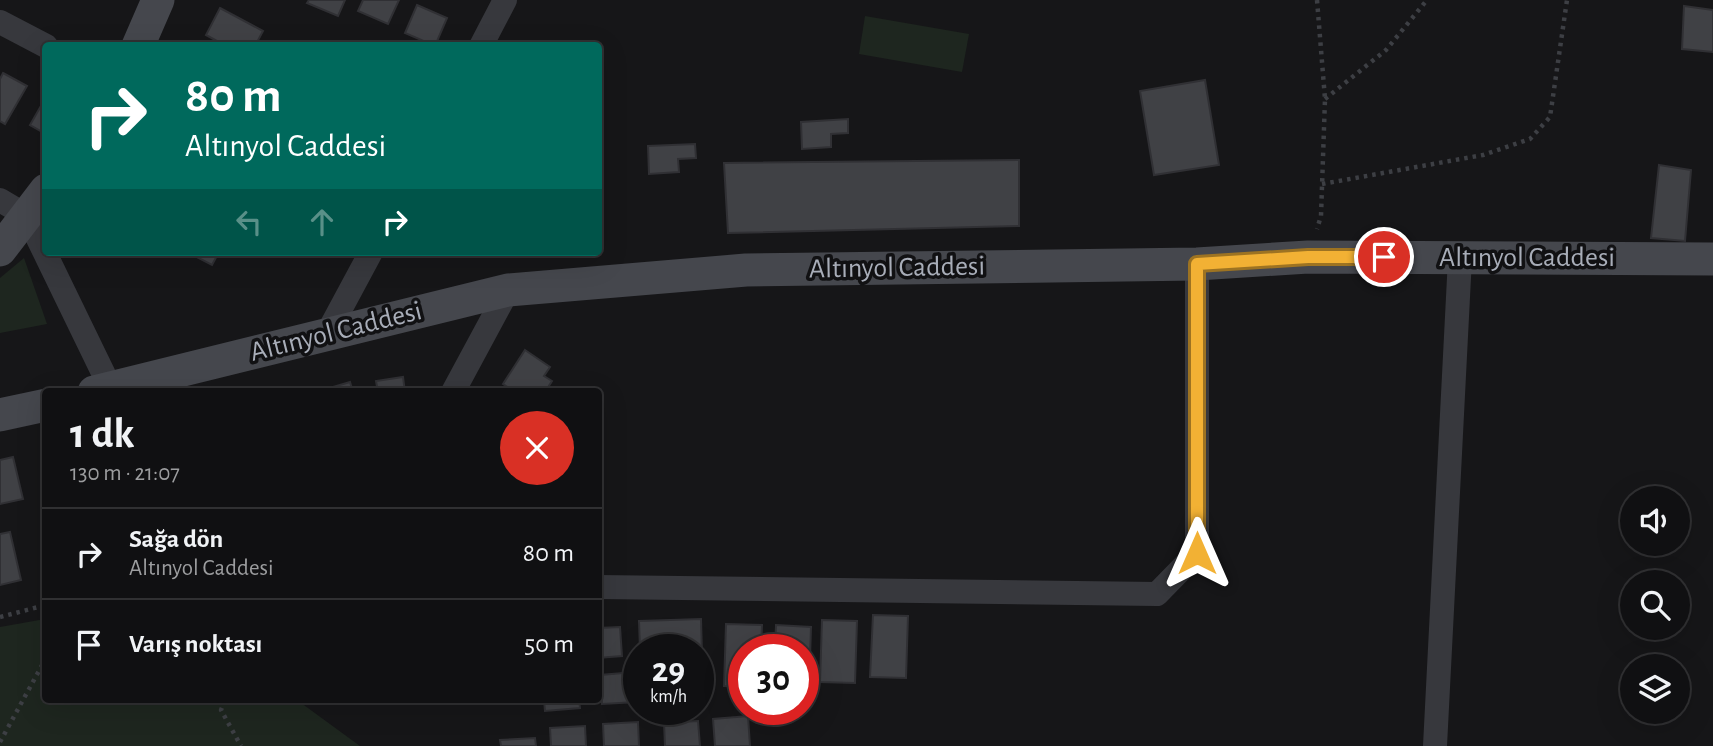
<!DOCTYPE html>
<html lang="tr">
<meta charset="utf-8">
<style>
:root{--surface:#101012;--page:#19191b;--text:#f1f3f6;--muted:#9c9d9f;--line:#303032}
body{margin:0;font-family:"Alegreya Sans",sans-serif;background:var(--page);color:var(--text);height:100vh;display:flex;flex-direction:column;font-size:26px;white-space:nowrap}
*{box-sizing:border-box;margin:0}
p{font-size:23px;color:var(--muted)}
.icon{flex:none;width:38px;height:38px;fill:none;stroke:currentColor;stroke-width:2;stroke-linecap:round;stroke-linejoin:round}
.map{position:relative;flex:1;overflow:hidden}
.side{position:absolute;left:42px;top:388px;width:560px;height:315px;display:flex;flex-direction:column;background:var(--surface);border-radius:7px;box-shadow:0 7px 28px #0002,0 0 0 2px var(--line)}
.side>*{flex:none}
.guide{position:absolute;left:42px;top:42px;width:560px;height:214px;border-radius:7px;box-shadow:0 7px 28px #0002,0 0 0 2px var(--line);background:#00695c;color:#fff;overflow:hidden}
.tools{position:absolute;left:1620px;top:486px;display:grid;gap:14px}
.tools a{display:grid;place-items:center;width:70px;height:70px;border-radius:50%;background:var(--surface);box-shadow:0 7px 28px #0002,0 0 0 2px var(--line);font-size:35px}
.speed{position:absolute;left:623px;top:634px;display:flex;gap:14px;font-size:35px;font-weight:700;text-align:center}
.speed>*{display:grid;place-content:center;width:91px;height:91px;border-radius:50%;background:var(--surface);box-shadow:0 7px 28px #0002,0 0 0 2px var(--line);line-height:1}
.speed small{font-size:18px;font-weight:400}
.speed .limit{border:10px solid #d22;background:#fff;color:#111}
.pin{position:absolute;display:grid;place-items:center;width:60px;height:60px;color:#fff;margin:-30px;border:4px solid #fff;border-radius:50%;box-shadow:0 2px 7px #0007}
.me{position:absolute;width:77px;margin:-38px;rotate:0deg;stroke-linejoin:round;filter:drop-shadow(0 0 5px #0008)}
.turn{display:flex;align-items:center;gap:24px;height:147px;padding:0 28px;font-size:32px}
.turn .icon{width:91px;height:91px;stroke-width:2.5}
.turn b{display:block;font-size:49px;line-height:60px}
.lanes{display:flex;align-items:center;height:66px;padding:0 28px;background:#0003;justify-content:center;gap:35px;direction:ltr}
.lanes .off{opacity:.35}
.round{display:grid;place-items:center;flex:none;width:74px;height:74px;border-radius:37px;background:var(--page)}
.headline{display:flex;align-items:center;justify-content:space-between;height:119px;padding:0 28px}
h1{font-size:42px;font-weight:600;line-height:52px}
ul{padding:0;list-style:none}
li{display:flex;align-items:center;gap:21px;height:91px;padding:0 28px;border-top:2px solid var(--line)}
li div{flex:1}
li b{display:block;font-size:26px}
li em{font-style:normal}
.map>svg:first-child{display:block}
.green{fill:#1e261f}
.building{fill:#404145;stroke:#303034;stroke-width:2}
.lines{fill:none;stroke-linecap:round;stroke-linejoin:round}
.path{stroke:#3d3f44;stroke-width:4.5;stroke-dasharray:3.5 5;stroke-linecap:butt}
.street{stroke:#37383d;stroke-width:24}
.secondary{stroke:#45474d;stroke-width:33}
.route-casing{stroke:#9d7322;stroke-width:18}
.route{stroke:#f2b134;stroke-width:12}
.labels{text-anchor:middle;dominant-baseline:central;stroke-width:7;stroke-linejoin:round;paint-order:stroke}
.street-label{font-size:28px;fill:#a8adb8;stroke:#111113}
</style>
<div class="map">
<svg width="1713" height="746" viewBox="0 0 1713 746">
<rect width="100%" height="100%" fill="#161618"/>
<g class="green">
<polygon points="865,16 969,34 962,72 859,54"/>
<polygon points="24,258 47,324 0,333 0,278"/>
<polygon points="45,619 46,700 297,700 360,746 0,746 0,627"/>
</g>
<g class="building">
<polygon points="309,0 345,0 338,16 307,3"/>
<polygon points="363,0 399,0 388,24 358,11"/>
<polygon points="417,5 447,18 435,46 405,33"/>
<polygon points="1684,6 1713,10 1713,52 1682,49"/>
<polygon points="220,8 263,31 255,46 226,46 206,35"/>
<polygon points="3,73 27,86 5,124 0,121 0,79"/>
<polygon points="1205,80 1219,165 1154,175 1140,91"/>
<polygon points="46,97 46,134 30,125"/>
<polygon points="848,119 848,133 831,134 831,147 802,149 801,122"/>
<polygon points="695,144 696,158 678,159 679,172 649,174 648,146"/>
<polygon points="1019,160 1019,226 728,233 724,163"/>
<polygon points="1659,165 1691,170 1685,241 1651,238"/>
<polygon points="187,252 219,252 212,265"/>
<polygon points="525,350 550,367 544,376 552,381 545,392 515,392 503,384"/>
<polygon points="403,377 405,392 378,392 376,381"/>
<polygon points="350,382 353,392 316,392"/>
<polygon points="13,457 23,499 0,504 0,460"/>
<polygon points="10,532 21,580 0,585 0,534"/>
<polygon points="873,615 908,616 906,678 870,677"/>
<polygon points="701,619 702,654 698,654 698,649 640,649 639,621"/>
<polygon points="822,620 857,621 855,683 820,682"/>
<polygon points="726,624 762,625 761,649 744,649 744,687 724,686"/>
<polygon points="776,625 811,627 809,689 803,689 803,649 775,649"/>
<polygon points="620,627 622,656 598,658 598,628"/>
<polygon points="635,672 637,702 602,704 600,675"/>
<polygon points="544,700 579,700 580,708 545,711"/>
<polygon points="748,716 750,746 715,746 713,719"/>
<polygon points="698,721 700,746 665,746 664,723"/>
<polygon points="638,722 639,746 604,746 603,724"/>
<polygon points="585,726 586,746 551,746 550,728"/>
<polygon points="535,738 536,746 501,746 500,740"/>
</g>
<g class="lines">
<g class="path">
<polyline points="1317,0 1325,99 1321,216 1317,229"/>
<polyline points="1325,99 1386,50 1427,0"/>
<polyline points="1322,184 1483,155 1530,139 1550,117 1567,0"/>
<polyline points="0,617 46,605"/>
<polyline points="225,700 221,710 241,746"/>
<polyline points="0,742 46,658"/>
</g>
<g class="street">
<polyline points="0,22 46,46"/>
<polyline points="481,46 505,0"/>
<polyline points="0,200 27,216 110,387"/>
<polyline points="327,334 371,252"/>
<polyline points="453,392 508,290"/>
<polyline points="598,587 1157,594 1197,553 1197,264"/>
<polyline points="1435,746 1460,258"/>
</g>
<g class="secondary">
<polyline points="138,46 158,0"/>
<polyline points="0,250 46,190"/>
<polyline points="94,392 508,290 746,270 1197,264 1308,257 1713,259"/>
<polyline points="0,415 46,405"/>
</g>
</g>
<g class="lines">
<g class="route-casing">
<polyline id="route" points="1197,553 1197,264 1308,257 1384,257"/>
</g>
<use href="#route" class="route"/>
</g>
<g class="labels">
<g class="street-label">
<text x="1527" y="258">Altınyol Caddesi</text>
<text transform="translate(897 268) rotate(-1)">Altınyol Caddesi</text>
<text transform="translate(336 332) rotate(-14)">Altınyol Caddesi</text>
</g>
</g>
</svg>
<div class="tools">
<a><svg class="icon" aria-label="sound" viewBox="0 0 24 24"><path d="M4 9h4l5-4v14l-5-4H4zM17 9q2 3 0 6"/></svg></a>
<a><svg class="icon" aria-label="search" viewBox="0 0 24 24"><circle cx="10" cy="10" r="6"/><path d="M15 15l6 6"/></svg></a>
<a><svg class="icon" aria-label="layers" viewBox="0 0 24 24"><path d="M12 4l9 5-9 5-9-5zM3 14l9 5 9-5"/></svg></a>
</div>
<div class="speed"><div>29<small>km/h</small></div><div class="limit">30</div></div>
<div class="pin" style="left:1384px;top:257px;background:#d93025"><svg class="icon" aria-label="arrive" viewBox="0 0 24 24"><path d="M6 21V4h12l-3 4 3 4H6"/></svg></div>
<svg class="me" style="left:1197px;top:553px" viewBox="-20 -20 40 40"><path d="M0-17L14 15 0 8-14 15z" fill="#f2b134" stroke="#fff" stroke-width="4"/></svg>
<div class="guide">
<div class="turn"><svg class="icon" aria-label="right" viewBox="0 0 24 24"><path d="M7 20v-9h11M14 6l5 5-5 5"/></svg><div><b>80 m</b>Altınyol Caddesi</div></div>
<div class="lanes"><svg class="icon off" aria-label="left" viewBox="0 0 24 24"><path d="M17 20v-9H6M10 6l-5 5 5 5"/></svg><svg class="icon off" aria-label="ahead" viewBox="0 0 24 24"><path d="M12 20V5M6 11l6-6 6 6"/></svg><svg class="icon" aria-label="right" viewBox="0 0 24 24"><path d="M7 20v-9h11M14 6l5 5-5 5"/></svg></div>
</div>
<section class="side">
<div class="headline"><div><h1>1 dk</h1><p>130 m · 21:07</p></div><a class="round" style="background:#d93025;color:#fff"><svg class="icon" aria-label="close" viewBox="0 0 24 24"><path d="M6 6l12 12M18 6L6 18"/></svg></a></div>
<ul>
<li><svg class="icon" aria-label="right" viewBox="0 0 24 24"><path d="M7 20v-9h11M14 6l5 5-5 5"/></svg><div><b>Sağa dön</b><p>Altınyol Caddesi</p></div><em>80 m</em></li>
<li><svg class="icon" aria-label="arrive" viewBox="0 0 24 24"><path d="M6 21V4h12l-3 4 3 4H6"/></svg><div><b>Varış noktası</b></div><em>50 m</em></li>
</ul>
</section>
</div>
